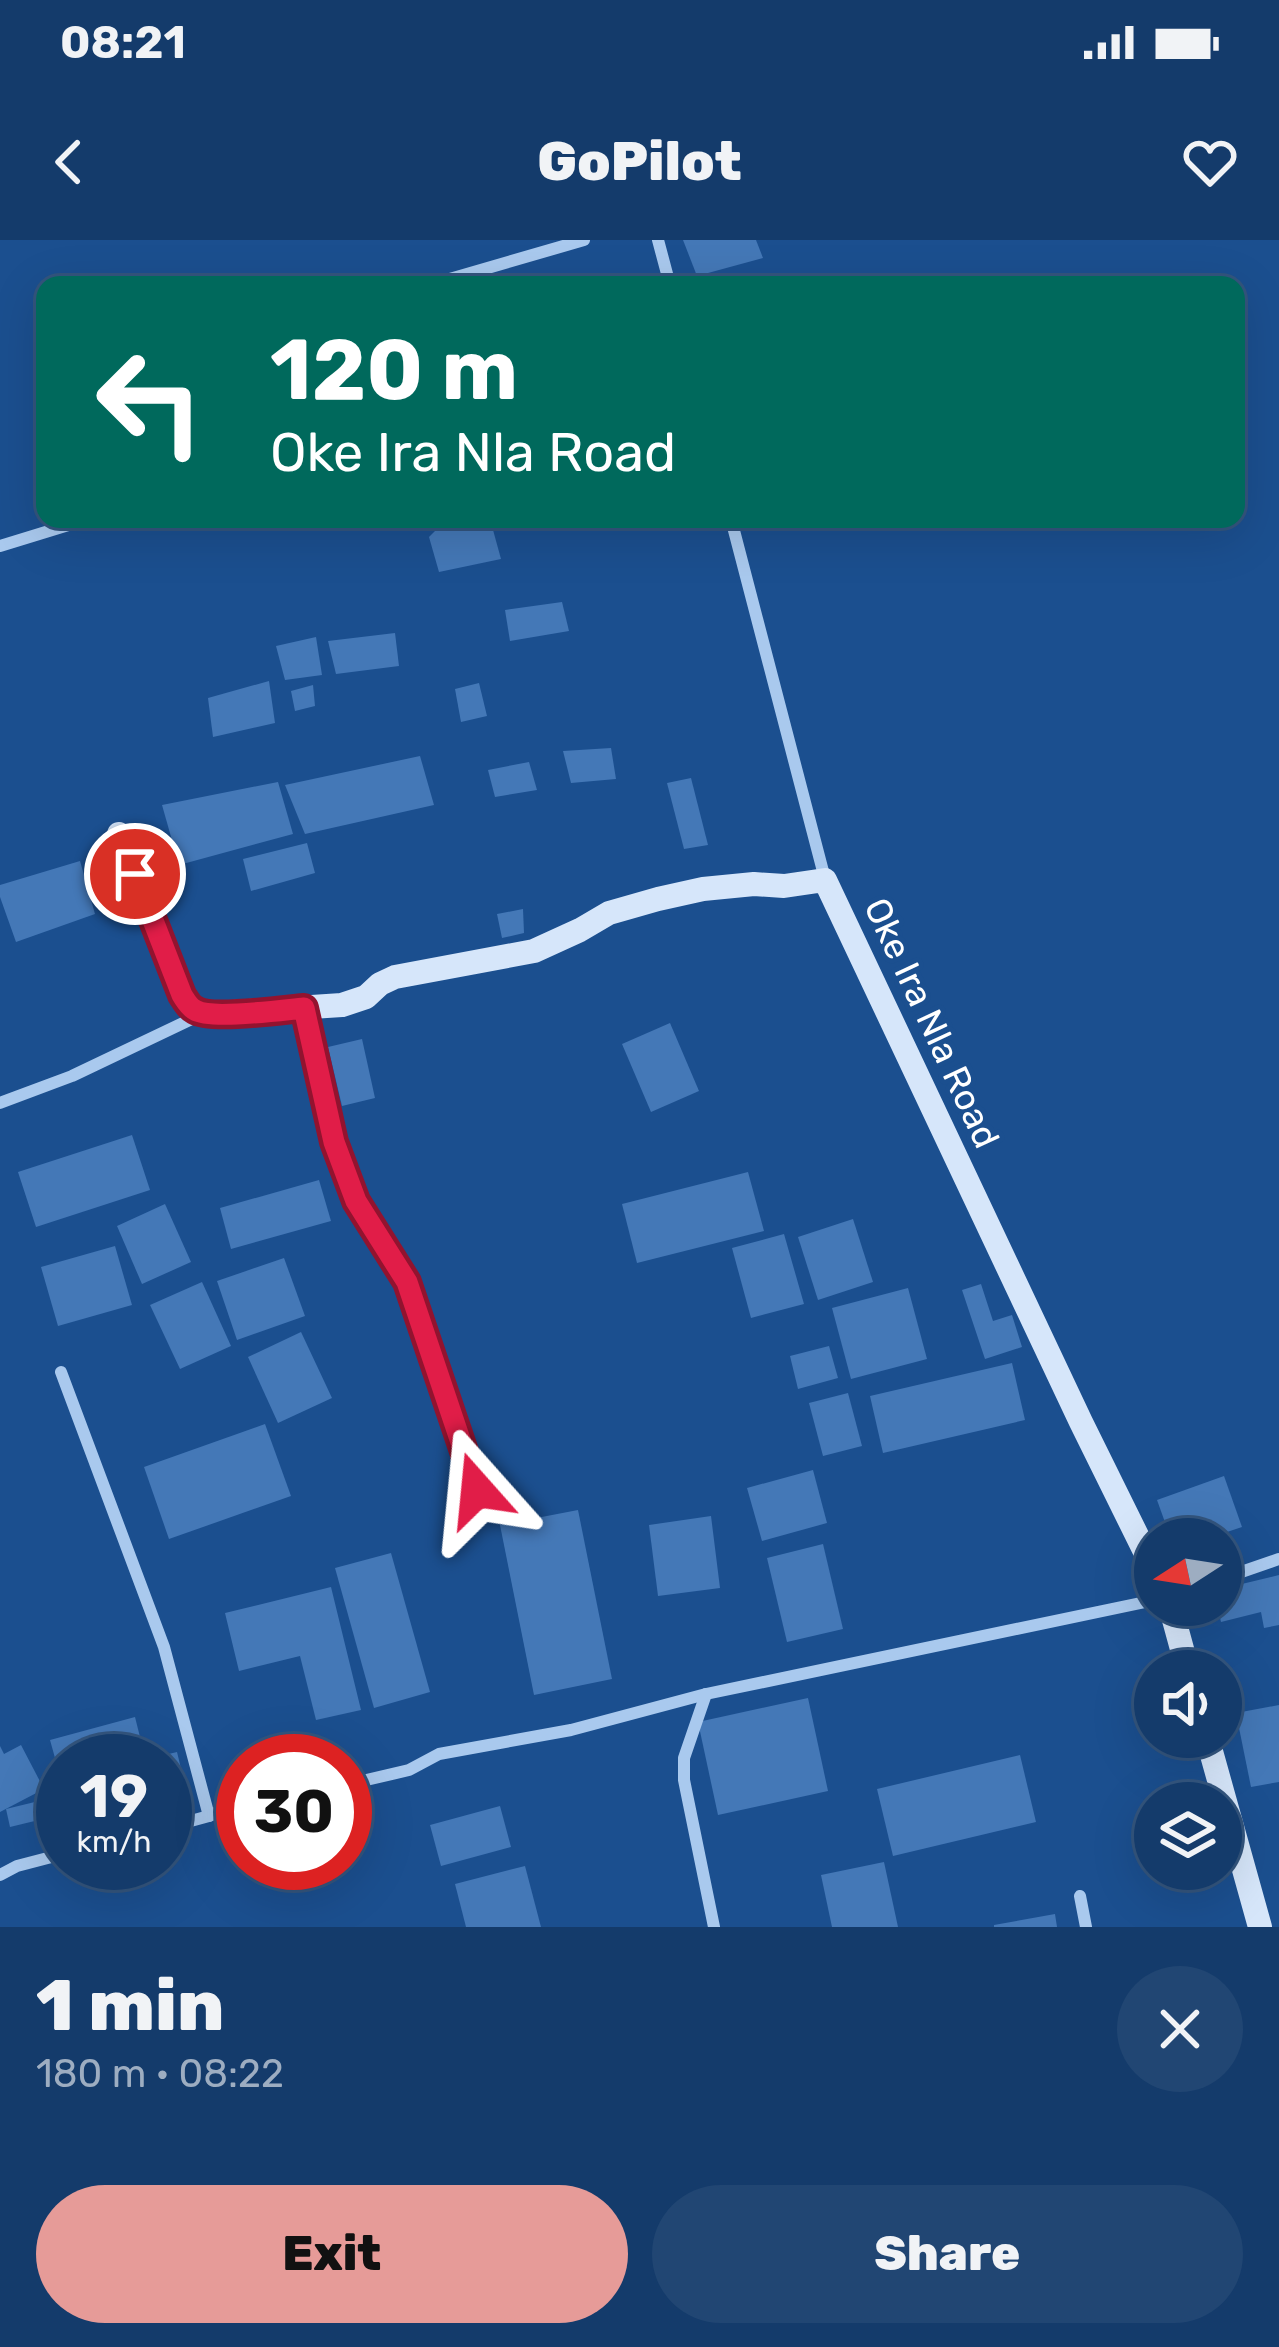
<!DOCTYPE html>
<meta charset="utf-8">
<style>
:root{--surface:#143b6b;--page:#214673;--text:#f1f3f6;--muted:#9dadc1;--line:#33557e;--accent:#e69b98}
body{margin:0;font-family:Rubik,sans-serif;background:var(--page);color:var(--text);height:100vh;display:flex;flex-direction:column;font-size:45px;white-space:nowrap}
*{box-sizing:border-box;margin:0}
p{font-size:39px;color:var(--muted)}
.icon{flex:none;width:66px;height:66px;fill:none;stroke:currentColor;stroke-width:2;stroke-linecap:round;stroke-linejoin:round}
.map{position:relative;height:1687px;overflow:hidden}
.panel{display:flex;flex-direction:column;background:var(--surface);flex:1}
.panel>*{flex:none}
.top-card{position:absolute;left:36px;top:36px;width:1209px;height:252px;border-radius:24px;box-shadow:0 12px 48px #0002,0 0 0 3px var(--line);background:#00695c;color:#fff;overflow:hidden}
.needle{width:78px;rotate:258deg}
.controls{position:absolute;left:1134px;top:1278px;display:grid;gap:24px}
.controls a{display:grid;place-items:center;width:108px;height:108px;border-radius:50%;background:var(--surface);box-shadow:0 12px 48px #0002,0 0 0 3px var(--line);font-size:60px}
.speed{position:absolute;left:36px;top:1494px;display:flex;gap:24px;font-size:60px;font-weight:700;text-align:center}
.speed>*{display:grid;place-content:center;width:156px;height:156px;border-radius:50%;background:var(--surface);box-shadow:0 12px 48px #0002,0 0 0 3px var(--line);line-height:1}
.speed small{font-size:30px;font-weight:400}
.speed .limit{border:18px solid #d22;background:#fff;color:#111}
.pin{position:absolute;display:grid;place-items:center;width:102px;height:102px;color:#fff;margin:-51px;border:6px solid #fff;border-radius:50%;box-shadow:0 3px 12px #0007}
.me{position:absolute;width:132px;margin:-66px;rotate:342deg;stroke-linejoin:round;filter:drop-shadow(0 0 9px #0008)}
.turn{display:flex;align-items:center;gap:42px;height:252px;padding:0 36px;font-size:54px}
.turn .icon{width:156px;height:156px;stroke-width:2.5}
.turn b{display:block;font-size:84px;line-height:102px}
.round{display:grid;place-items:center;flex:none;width:126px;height:126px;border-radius:63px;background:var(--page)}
.overview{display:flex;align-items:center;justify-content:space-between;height:204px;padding:0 36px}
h1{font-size:72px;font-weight:800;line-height:90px}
.button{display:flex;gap:24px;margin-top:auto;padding:24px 36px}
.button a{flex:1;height:138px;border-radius:72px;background:var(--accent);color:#111;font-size:48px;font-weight:800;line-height:138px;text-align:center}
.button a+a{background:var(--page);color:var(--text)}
.status{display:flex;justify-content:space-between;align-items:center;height:84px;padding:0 60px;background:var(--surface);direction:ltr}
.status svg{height:33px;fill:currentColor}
header{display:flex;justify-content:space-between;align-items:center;height:156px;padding:0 36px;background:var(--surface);font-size:54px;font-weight:800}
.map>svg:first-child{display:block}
.building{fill:#4478b7}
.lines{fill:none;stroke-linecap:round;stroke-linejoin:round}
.street{stroke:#a9c9ee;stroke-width:12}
.secondary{stroke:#d6e6fa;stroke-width:24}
.route-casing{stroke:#92132f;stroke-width:30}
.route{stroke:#e11d48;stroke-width:21}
.labels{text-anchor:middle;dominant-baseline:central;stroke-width:10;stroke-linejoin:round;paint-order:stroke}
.street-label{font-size:36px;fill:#fff;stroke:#1b4f8f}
</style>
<div class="status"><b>08:21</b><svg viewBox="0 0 49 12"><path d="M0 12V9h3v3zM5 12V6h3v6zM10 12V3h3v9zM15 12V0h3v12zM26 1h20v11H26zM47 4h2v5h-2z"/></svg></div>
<header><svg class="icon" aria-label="back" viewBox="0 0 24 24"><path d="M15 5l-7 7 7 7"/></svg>GoPilot<svg class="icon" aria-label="heart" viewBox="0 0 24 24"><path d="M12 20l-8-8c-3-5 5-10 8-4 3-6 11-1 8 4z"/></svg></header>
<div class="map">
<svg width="1279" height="1687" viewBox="0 0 1279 1687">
<rect width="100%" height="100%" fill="#1b4f8f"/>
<g class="building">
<polygon points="683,0 756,0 763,18 697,36"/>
<polygon points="447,279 490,279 501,319 439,332 429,297"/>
<polygon points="562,362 569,391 510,401 505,370"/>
<polygon points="395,393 399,426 336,434 328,401"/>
<polygon points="316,397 322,435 285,440 276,406"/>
<polygon points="269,441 275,483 213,497 208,458"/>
<polygon points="479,443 487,476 461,482 455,449"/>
<polygon points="313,445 315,466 295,471 291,451"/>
<polygon points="611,508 616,539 571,543 563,511"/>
<polygon points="420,516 434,565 305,594 285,545"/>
<polygon points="529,522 537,550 495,557 488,530"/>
<polygon points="691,538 708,605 684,609 667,543"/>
<polygon points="278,542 293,594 179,625 162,565"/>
<polygon points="307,603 315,633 251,651 243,619"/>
<polygon points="80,621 95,674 16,702 0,657 0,645"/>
<polygon points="523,669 524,693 502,698 497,674"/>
<polygon points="670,783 699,851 651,872 622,804"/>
<polygon points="362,799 375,858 342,866 328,807"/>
<polygon points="132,895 150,950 36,987 18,932"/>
<polygon points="748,932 764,991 637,1023 622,964"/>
<polygon points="319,940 331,981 231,1009 220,968"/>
<polygon points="165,964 191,1022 142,1044 117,986"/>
<polygon points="853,979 873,1042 818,1060 798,997"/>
<polygon points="784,994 804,1064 751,1078 732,1008"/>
<polygon points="115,1006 132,1065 58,1086 41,1027"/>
<polygon points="284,1018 305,1076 237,1100 217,1041"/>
<polygon points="202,1042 231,1106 180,1129 150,1065"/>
<polygon points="981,1044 993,1081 1012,1075 1022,1107 985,1119 962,1050"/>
<polygon points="908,1048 927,1119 851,1139 832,1068"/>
<polygon points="301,1092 332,1158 278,1183 248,1117"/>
<polygon points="829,1106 838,1138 798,1149 790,1116"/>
<polygon points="1012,1123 1025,1180 883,1213 870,1156"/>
<polygon points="848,1153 862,1206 823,1216 809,1163"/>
<polygon points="265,1184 291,1256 169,1299 144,1227"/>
<polygon points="813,1230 827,1283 762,1301 747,1248"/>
<polygon points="1224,1236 1242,1287 1206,1299 1171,1299 1157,1260"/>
<polygon points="517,1255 520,1275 492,1280 488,1260"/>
<polygon points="578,1270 612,1439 534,1455 500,1285"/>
<polygon points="711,1276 720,1348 658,1356 649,1285"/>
<polygon points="823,1304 843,1389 787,1402 767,1318"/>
<polygon points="391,1313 430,1452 374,1468 335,1328"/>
<polygon points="1279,1335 1279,1385 1264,1388 1261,1372 1221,1382 1217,1365 1221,1365 1221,1349"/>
<polygon points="331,1347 361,1470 316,1480 300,1416 239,1431 225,1373"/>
<polygon points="808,1458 828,1551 718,1575 698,1482"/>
<polygon points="1279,1465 1279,1542 1251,1547 1236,1473"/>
<polygon points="135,1477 146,1521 63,1521 62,1543 50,1500"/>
<polygon points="21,1505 44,1549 0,1572 0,1506 4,1514"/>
<polygon points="177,1512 184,1541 165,1546 165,1521 157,1521 156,1517"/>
<polygon points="1020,1515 1036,1582 893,1616 877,1549"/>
<polygon points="43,1560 47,1578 10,1587 6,1569"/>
<polygon points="500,1566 511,1607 441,1626 430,1585"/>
<polygon points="884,1622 898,1687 832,1687 821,1635"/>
<polygon points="525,1626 541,1687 466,1687 455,1644"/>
<polygon points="1055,1674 1057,1687 994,1687 994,1685"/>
</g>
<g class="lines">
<g class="street">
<polyline points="658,0 670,45"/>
<polyline points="429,45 584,0"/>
<polyline points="731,279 825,639"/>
<polyline points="0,306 88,279"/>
<polyline points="304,768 334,902 357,961 407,1042 477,1250"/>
<polyline points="0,863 72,836 202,774"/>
<polyline points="61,1132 164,1407 209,1576"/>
<polyline points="1221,1339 1279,1319"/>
<polyline points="706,1454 684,1518 684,1540 714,1687"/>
<polyline points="345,1542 362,1541 409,1530 439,1514 571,1490 706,1454 1155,1360"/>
<polyline points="165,1588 209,1576 243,1561"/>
<polyline points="0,1635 17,1626 63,1614"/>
<polyline points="1080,1656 1086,1687"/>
</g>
<g class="secondary">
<polyline points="119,594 182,756 191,769 202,774 342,765 366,757 380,744 395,737 534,711 580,690 609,673 658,659 703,649 754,644 784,646 825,640 1081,1182 1155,1332"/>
<polyline points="1170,1365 1188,1431"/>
<polyline points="1207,1497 1260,1687"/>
</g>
</g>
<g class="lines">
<g class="route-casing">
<path id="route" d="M135,634L182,755C186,761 189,767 195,770C211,780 282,770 304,768L334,902L356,961L407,1042L477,1250"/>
</g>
<use href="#route" class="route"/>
</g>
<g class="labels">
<g class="street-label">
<text transform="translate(932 783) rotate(65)">Oke Ira Nla Road</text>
</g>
</g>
</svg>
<div class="controls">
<a><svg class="needle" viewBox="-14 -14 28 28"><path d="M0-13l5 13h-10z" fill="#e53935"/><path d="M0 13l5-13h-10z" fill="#9dadc1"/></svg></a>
<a><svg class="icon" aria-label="sound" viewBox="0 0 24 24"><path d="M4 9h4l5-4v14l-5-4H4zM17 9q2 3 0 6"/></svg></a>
<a><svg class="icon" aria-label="layers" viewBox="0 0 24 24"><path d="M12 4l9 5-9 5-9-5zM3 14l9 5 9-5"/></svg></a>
</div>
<div class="speed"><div>19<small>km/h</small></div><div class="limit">30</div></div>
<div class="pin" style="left:135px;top:634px;background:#d93025"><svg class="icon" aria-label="arrive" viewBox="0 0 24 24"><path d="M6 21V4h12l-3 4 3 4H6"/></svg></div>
<svg class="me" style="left:477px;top:1250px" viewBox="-20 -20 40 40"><path d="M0-17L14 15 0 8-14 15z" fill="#e11d48" stroke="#fff" stroke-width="4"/></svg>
<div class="top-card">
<div class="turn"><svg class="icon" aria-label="left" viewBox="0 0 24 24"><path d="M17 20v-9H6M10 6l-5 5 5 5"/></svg><div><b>120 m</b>Oke Ira Nla Road</div></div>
</div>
</div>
<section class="panel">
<div class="overview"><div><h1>1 min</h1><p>180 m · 08:22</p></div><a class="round"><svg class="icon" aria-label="close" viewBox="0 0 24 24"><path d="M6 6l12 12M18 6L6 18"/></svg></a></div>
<div class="button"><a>Exit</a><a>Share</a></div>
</section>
